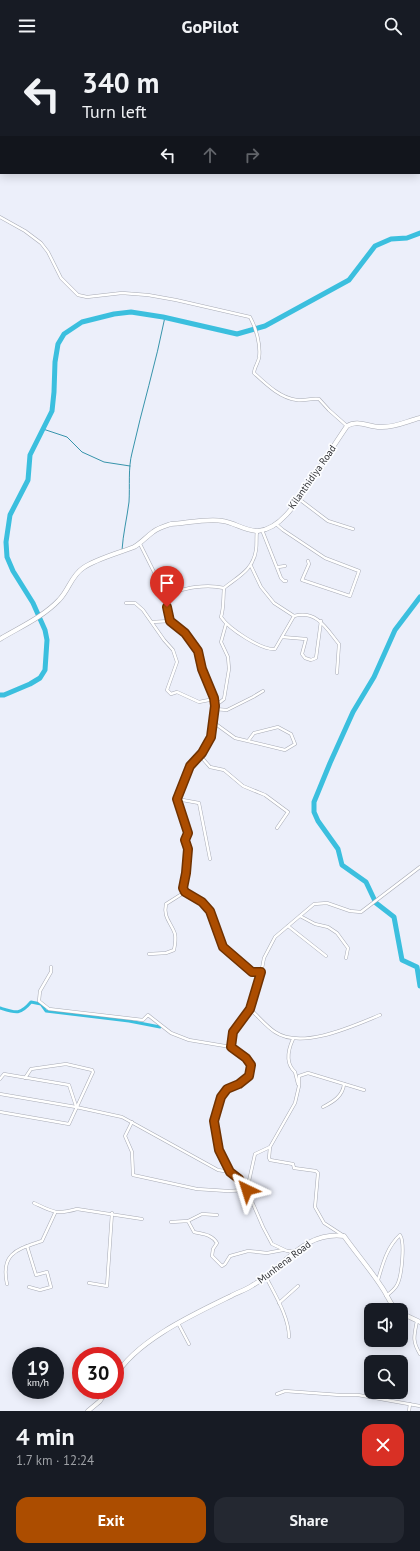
<!DOCTYPE html>
<meta charset="utf-8">
<style>
:root{--surface:#171b24;--page:#242831;--text:#f1f3f6;--muted:#9ea1a6;--accent:#ac4d00}
body{margin:0;font-family:"PT Sans",sans-serif;background:var(--page);color:var(--text);height:100vh;display:flex;flex-direction:column;font-size:15px;white-space:nowrap}
*{box-sizing:border-box;margin:0}
p{font-size:13px;color:var(--muted)}
.icon{flex:none;width:22px;height:22px;fill:none;stroke:currentColor;stroke-width:2;stroke-linecap:round;stroke-linejoin:round}
.map{position:relative;height:1359px;overflow:hidden}
.panel{display:flex;flex-direction:column;background:var(--surface);flex:1}
.panel>*{flex:none}
.top-card{position:absolute;left:0px;top:0px;width:420px;height:122px;box-shadow:0 2px 10px #0003;background:#171b24;color:var(--text);overflow:hidden}
.controls{position:absolute;left:364px;top:1251px;display:grid;gap:8px}
.controls a{display:grid;place-items:center;width:44px;height:44px;border-radius:8px;background:var(--surface);box-shadow:0 2px 10px #0003;font-size:20px}
.speed{position:absolute;left:12px;top:1295px;display:flex;gap:8px;font-size:20px;font-weight:700;text-align:center}
.speed>*{display:grid;place-content:center;width:52px;height:52px;border-radius:50%;background:var(--surface);box-shadow:0 2px 10px #0003;line-height:1}
.speed small{font-size:10px;font-weight:400}
.speed .limit{border:6px solid #d22;background:#fff;color:#111}
.pin{position:absolute;display:grid;place-items:center;width:34px;height:34px;color:#fff;margin:-41px -17px;border-radius:50% 50% 50% 0;rotate:-45deg;box-shadow:0 0 4px #0007}
.pin .icon{rotate:45deg}
.me{position:absolute;width:44px;margin:-22px;rotate:319deg;stroke-linejoin:round;filter:drop-shadow(0 0 3px #0008)}
.turn{display:flex;align-items:center;gap:14px;height:84px;padding:0 16px;font-size:18px}
.turn .icon{width:52px;height:52px;stroke-width:2.5}
.turn b{display:block;font-size:28px;line-height:34px}
.lanes{display:flex;align-items:center;height:38px;padding:0 16px;background:#0003;justify-content:center;gap:20px;direction:ltr}
.lanes .off{opacity:.35}
.round{display:grid;place-items:center;flex:none;width:42px;height:42px;border-radius:12px;background:var(--page)}
.overview{display:flex;align-items:center;justify-content:space-between;height:68px;padding:0 16px}
h1{font-size:24px;font-weight:700;line-height:30px}
.action{display:flex;gap:8px;margin-top:auto;padding:8px 16px}
.action a{flex:1;height:46px;border-radius:12px;background:var(--accent);color:#fff;font-size:16px;font-weight:700;line-height:46px;text-align:center}
.action a+a{background:var(--page);color:var(--text)}
header{display:flex;justify-content:space-between;align-items:center;height:52px;padding:0 16px;background:var(--surface);font-size:18px;font-weight:700}
.map>svg:first-child{display:block}
.lines{fill:none;stroke-linecap:round;stroke-linejoin:round}
.stream{stroke:#3794ab;stroke-width:1}
.canal{stroke:#3bbfde;stroke-width:3}
.river{stroke:#3bbfde;stroke-width:5}
.street-casing{stroke:#a8abb5;stroke-width:3.5}
.secondary-casing{stroke:#a8abb5;stroke-width:5}
.street{stroke:#fff;stroke-width:2.5}
.secondary{stroke:#fff;stroke-width:4}
.route-casing{stroke:#703200;stroke-width:10}
.route{stroke:#ac4d00;stroke-width:7}
.labels{text-anchor:middle;dominant-baseline:central;stroke-width:3.5;stroke-linejoin:round;paint-order:stroke}
.street-label{font-size:10px;fill:#2f3034;stroke:#fcfdff}
</style>
<header><svg class="icon" aria-label="menu" viewBox="0 0 24 24"><path d="M4 6h16M4 12h16M4 18h16"/></svg>GoPilot<svg class="icon" aria-label="search" viewBox="0 0 24 24"><circle cx="10" cy="10" r="6"/><path d="M15 15l6 6"/></svg></header>
<div class="map">
<svg width="420" height="1359" viewBox="0 0 420 1359">
<rect width="100%" height="100%" fill="#eceffa"/>
<g class="lines">
<g class="stream">
<polyline points="43,377 67,385 82,400 104,410 130,414"/>
<path d="M122,498C123,482 127,466 129,450C130,434 128,416 132,401C142,356 156,311 165,265"/>
</g>
<path class="canal" d="M0,956C16,961 20,963 31,950L41,952L46,959L129,969L160,975"/>
<g class="river">
<polyline points="0,643 4,643 30,632 40,626 45,618 47,588 45,578 33,551 13,519 7,505 6,490 10,463 28,428 30,403 52,359 54,340 55,310 58,292 64,282 82,270 114,262 131,260 163,265 237,282 265,274 349,228 375,194 391,187 407,186 420,181"/>
<polyline points="375,849 366,830 342,813 338,797 318,769 314,760 314,750 330,711 353,660 374,625 395,578 420,545"/>
<polyline points="376,851 394,865 402,908 417,915 420,934"/>
</g>
<g class="street-casing">
<g id="street">
<path d="M0,165L25,179L41,191L48,200L61,226L78,243L87,245L122,241L148,243L176,248L250,265C256,276 261,293 259,306C258,311 254,316 254,321C266,332 280,346 297,348C304,349 312,346 319,347L329,358L347,374"/>
<polyline points="299,447 328,469 353,477"/>
<polyline points="276,472 283,478 325,506 359,519 350,544 302,528 309,512 308,509"/>
<polyline points="262,478 281,526 284,529 286,529"/>
<polyline points="140,492 165,542 170,569"/>
<path d="M251,514L261,535L274,551L294,564L275,597C261,598 229,577 221,565C224,556 223,546 224,536C239,524 253,518 256,498C257,492 256,485 257,479"/>
<polyline points="278,515 285,514"/>
<path d="M165,542C184,537 204,531 224,536"/>
<polyline points="126,551 135,551 143,558 164,588 173,598 177,610 167,638 171,642 177,640 199,650 214,647 215,654 211,685 202,701 190,714 177,747 188,781 185,788 188,797 186,821 183,836 185,840 202,850 210,859 223,895 252,920 261,920"/>
<path d="M294,564C317,558 326,576 339,592L337,621"/>
<polyline points="152,570 170,569 185,581 198,599 202,617 214,647"/>
<polyline points="282,585 306,587 302,602 305,606 311,608 316,606 321,569"/>
<polyline points="215,654 224,647 229,617 228,605 221,590 226,572"/>
<polyline points="215,657 227,658 253,645 263,639"/>
<polyline points="213,670 235,686 285,698 295,692 291,682 278,675 254,681 248,689"/>
<polyline points="202,702 203,707 210,715 224,718 243,734 265,743 288,760 277,776"/>
<polyline points="177,747 199,751 210,807"/>
<polyline points="300,864 315,872 328,875 337,881 348,896 346,906"/>
<polyline points="288,874 326,904"/>
<path d="M149,902L166,901L174,898C175,893 176,887 175,882C171,870 163,866 166,852L185,840"/>
<polyline points="51,915 51,920 40,939 39,949 49,957 143,968 148,963 171,981 189,988 231,995 246,1006 251,1013 249,1024 239,1032 227,1037 221,1045 214,1069 219,1098 230,1120 239,1127 247,1138 263,1175 272,1192 287,1199 296,1199"/>
<path d="M250,957C258,964 266,974 275,980C302,998 353,974 380,963"/>
<path d="M293,987C288,998 285,1011 295,1020L298,1032"/>
<polyline points="231,995 233,981 250,957 259,932 264,906 275,885 314,852 327,851 350,859 361,860 420,815"/>
<polyline points="0,1027 4,1022 69,1033 76,1054"/>
<polyline points="0,1042 76,1055 122,1065 218,1118 230,1120"/>
<path d="M323,1055C333,1050 343,1044 344,1032"/>
<polyline points="0,1060 69,1072 93,1020 92,1018 66,1012 31,1017 25,1026"/>
<polyline points="132,1070 125,1084 132,1100 133,1123 197,1137 228,1139 247,1138 255,1102 270,1095 295,1051 299,1034 299,1024 308,1021 364,1038"/>
<polyline points="270,1095 269,1106 270,1108 293,1112 294,1116 316,1119 318,1121 315,1155 324,1171 344,1184"/>
<path d="M34,1151C53,1160 56,1163 77,1157L142,1167"/>
<polyline points="188,1169 202,1162 217,1163"/>
<path d="M171,1170L188,1169L194,1180C202,1182 212,1182 217,1191L213,1197L212,1204L222,1214L225,1212L230,1204L248,1199L267,1201L283,1198"/>
<polyline points="27,1194 36,1223 47,1220 51,1235 40,1238 29,1235"/>
<path d="M266,1225C275,1243 289,1265 289,1285"/>
<path d="M378,1228C383,1211 387,1195 400,1183C405,1190 402,1224 397,1233C395,1237 390,1241 386,1244"/>
<polyline points="89,1231 107,1234 112,1161"/>
<path d="M7,1232C0,1200 19,1197 42,1189L55,1161"/>
<polyline points="279,1251 298,1234"/>
<path d="M417,1269C414,1284 412,1289 420,1302"/>
<polyline points="178,1271 189,1292"/>
<polyline points="277,1342 285,1339 340,1343 358,1343 420,1354"/>
<polyline points="409,1359 410,1352"/>
</g>
</g>
<g class="secondary-casing">
<g id="secondary">
<path d="M0,587C20,575 43,565 59,548C69,538 71,524 83,516C96,507 119,501 134,495C141,491 146,485 153,480C158,476 165,474 171,472C187,471 208,466 223,469C235,471 245,479 258,479C284,477 302,441 315,422C326,406 336,390 347,374C358,367 368,375 380,375C394,376 407,369 420,366"/>
<polyline points="401,1261 420,1270"/>
<path d="M115,1325C135,1289 194,1262 231,1244C238,1240 246,1238 253,1233C285,1215 303,1179 344,1184C356,1201 370,1217 381,1234C387,1242 389,1250 396,1258"/>
<polyline points="88,1359 100,1349 107,1338"/>
</g>
</g>
<use href="#street" class="street"/>
<use href="#secondary" class="secondary"/>
</g>
<g class="lines">
<g class="route-casing">
<polyline id="route" points="167,555 170,569 185,581 198,599 202,617 214,646 215,654 211,685 202,701 190,714 177,747 188,781 185,788 188,797 186,821 183,836 185,840 202,850 210,859 223,895 252,920 261,920 250,957 233,980 231,995 246,1006 251,1013 249,1024 239,1032 227,1037 221,1045 214,1069 219,1098 230,1120 239,1127 247,1138"/>
</g>
<use href="#route" class="route"/>
</g>
<g class="labels">
<g class="street-label">
<text transform="translate(312 425) rotate(-55)">Kilanthidiya Road</text>
<text transform="translate(284 1210) rotate(-37)">Munhena Road</text>
</g>
</g>
</svg>
<div class="controls">
<a><svg class="icon" aria-label="sound" viewBox="0 0 24 24"><path d="M4 9h4l5-4v14l-5-4H4zM17 9q2 3 0 6"/></svg></a>
<a><svg class="icon" aria-label="search" viewBox="0 0 24 24"><circle cx="10" cy="10" r="6"/><path d="M15 15l6 6"/></svg></a>
</div>
<div class="speed"><div>19<small>km/h</small></div><div class="limit">30</div></div>
<div class="pin" style="left:167px;top:555px;background:#d93025"><svg class="icon" aria-label="arrive" viewBox="0 0 24 24"><path d="M6 21V4h12l-3 4 3 4H6"/></svg></div>
<svg class="me" style="left:247px;top:1138px" viewBox="-20 -20 40 40"><path d="M0-17L14 15 0 8-14 15z" fill="#ac4d00" stroke="#fff" stroke-width="4"/></svg>
<div class="top-card">
<div class="turn"><svg class="icon" aria-label="left" viewBox="0 0 24 24"><path d="M17 20v-9H6M10 6l-5 5 5 5"/></svg><div><b>340 m</b>Turn left</div></div>
<div class="lanes"><svg class="icon" aria-label="left" viewBox="0 0 24 24"><path d="M17 20v-9H6M10 6l-5 5 5 5"/></svg><svg class="icon off" aria-label="ahead" viewBox="0 0 24 24"><path d="M12 20V5M6 11l6-6 6 6"/></svg><svg class="icon off" aria-label="right" viewBox="0 0 24 24"><path d="M7 20v-9h11M14 6l5 5-5 5"/></svg></div>
</div>
</div>
<section class="panel">
<div class="overview"><div><h1>4 min</h1><p>1.7 km · 12:24</p></div><a class="round" style="background:#d93025;color:#fff"><svg class="icon" aria-label="close" viewBox="0 0 24 24"><path d="M6 6l12 12M18 6L6 18"/></svg></a></div>
<div class="action"><a>Exit</a><a>Share</a></div>
</section>
